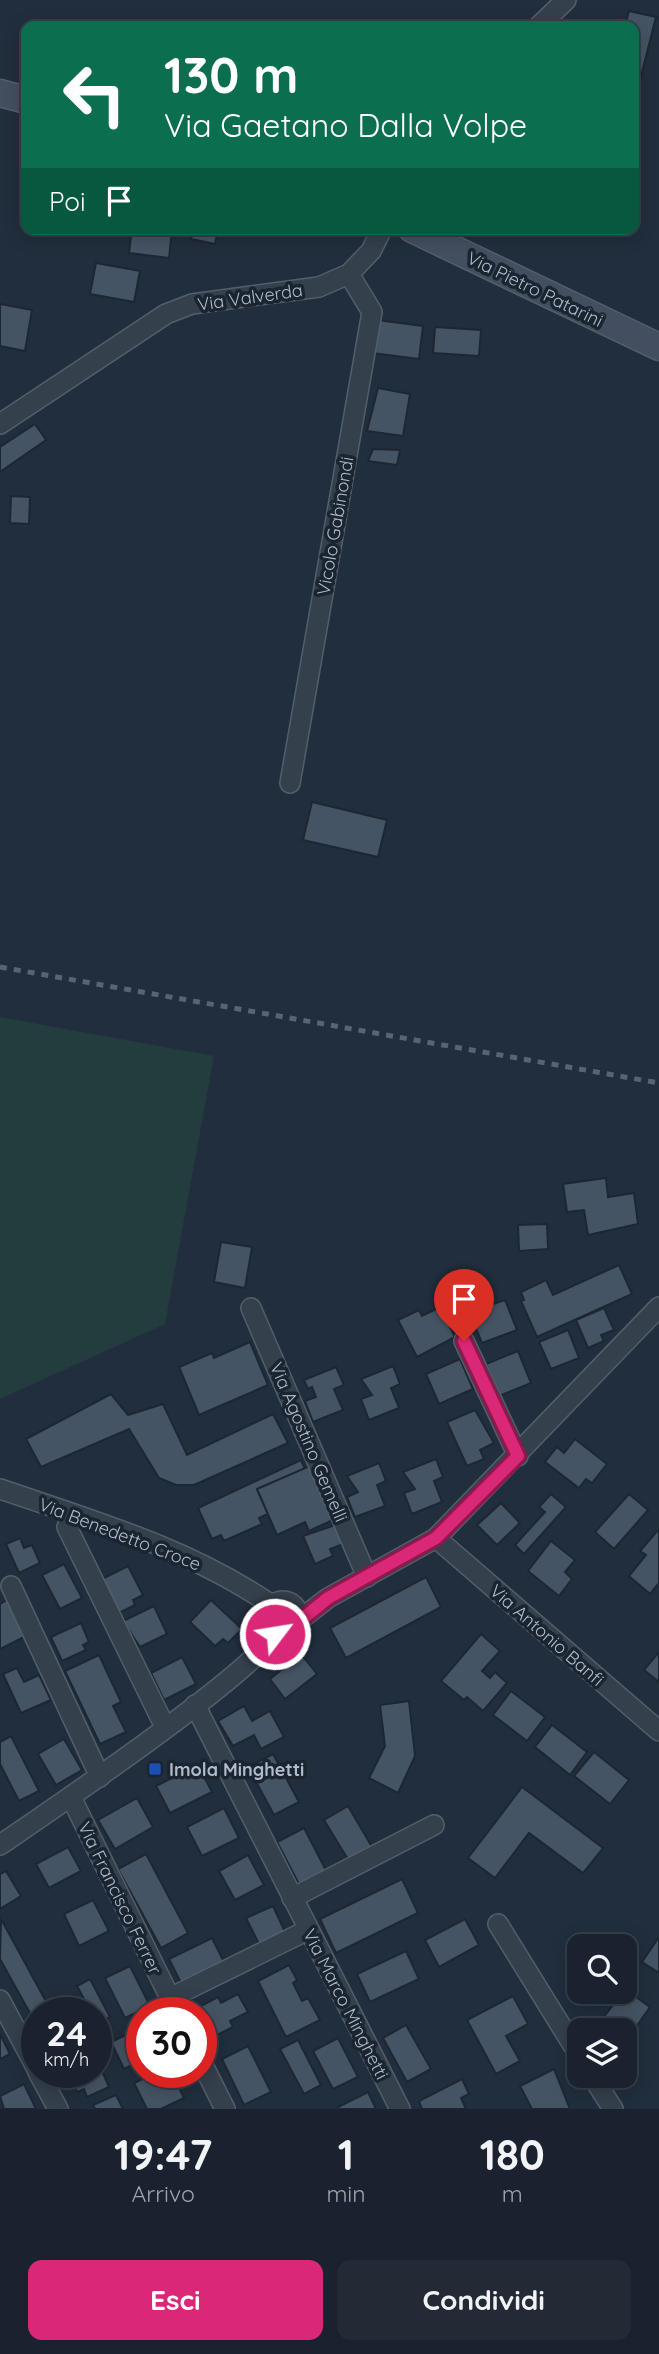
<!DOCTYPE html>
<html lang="it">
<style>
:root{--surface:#19222e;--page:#222a36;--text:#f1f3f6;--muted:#9fa4aa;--line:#373f4a;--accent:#db2777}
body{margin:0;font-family:Quicksand,sans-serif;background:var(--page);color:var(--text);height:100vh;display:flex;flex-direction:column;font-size:26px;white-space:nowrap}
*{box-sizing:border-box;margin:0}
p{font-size:23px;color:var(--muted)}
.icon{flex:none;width:38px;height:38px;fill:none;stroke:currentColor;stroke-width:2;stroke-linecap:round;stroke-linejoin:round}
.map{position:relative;height:2109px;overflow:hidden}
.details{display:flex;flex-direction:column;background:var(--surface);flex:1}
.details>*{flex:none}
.guide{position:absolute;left:21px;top:21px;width:618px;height:214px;border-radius:14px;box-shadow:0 4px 18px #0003,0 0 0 2px var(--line);background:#0b6e4f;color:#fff;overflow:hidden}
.buttons{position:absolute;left:567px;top:1934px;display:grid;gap:14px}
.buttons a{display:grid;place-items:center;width:70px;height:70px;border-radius:14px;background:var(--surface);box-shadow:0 4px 18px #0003,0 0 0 2px var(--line);font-size:35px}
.speed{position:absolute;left:21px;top:1997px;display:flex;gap:14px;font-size:35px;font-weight:700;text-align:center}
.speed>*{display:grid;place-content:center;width:91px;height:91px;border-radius:50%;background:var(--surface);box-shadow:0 4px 18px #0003,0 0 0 2px var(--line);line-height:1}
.speed small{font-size:18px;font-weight:400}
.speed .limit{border:10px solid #d22;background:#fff;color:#111}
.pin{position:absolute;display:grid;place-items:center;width:60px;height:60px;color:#fff;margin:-72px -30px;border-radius:50% 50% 50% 0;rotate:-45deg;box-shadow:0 0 7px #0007}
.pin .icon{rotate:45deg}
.me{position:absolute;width:77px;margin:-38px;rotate:59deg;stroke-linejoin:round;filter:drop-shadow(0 0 5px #0008)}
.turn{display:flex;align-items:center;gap:24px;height:147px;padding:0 28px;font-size:32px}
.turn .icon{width:91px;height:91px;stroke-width:2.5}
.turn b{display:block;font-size:49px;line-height:60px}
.then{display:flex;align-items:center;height:66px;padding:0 28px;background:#0003;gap:14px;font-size:26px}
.eta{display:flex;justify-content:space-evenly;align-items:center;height:119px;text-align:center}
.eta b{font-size:42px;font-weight:700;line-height:49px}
.button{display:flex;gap:14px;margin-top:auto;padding:14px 28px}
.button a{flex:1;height:80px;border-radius:14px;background:var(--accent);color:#fff;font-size:28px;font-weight:700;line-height:80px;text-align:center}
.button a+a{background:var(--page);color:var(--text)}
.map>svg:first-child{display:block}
.green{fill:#233c3e}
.building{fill:#455464;stroke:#1d2734;stroke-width:2}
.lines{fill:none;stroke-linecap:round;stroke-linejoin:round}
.street-casing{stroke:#545e6b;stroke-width:22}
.secondary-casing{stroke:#545e6b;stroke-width:29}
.street{stroke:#35404d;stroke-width:19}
.secondary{stroke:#434f60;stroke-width:26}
.rail{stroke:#576474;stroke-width:5;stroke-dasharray:7 7;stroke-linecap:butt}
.route-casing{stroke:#8e194d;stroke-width:18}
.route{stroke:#db2777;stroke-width:12}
.transit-dot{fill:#1a4fb4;stroke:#1b2532;stroke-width:2.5}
.labels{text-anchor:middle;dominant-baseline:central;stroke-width:7;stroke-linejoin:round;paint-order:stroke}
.street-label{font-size:18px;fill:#b1bbc9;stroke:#1b2532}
.poi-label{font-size:18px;font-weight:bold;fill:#b1bbc9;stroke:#1b2532;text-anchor:start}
</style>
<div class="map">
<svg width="659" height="2109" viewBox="0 0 659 2109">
<rect width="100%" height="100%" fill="#212e3d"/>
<polygon class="green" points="0,1017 214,1056 165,1324 0,1399"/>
<g class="building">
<polygon points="629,11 656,17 640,80 634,79 634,26 625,26"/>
<polygon points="132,229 172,229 169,258 129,253"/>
<polygon points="193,229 218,229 215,244 191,239"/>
<polygon points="96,263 140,271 134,302 90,294"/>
<polygon points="0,304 32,310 25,351 0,346"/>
<polygon points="377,320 423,326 419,359 372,353"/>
<polygon points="435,327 481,330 479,356 433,353"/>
<polygon points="378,388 410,394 403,436 367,431"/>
<polygon points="35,424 46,440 0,472 0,447"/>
<polygon points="373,449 400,450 397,465 368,461"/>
<polygon points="11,496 30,497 29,524 10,523"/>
<polygon points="312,802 387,820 378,857 303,840"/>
<polygon points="606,1178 608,1197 634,1193 638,1224 588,1235 584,1210 567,1212 563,1184"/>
<polygon points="547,1224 548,1249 519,1251 518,1225"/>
<polygon points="221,1242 252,1247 245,1288 214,1282"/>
<polygon points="619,1265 632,1294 537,1337 521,1301 524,1300 521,1292 546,1280 553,1295"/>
<polygon points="491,1299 493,1304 505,1300 517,1330 482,1343 468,1309"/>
<polygon points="440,1307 455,1337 417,1357 398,1320 419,1310 422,1316"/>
<polygon points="604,1308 614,1330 601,1335 604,1341 588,1348 576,1320"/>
<polygon points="568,1330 579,1358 551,1369 539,1342"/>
<polygon points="250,1342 268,1385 199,1415 179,1367 212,1353 214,1358"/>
<polygon points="518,1351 531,1383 499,1396 486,1364"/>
<polygon points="460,1359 473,1389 439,1404 426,1374"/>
<polygon points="393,1366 400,1384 391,1388 399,1408 369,1420 361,1399 372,1395 361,1379"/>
<polygon points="336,1367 344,1385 334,1389 343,1410 313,1422 305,1401 316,1397 312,1387 308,1389 304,1380"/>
<polygon points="111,1394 128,1415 163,1404 187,1455 273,1414 288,1443 194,1485 176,1485 159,1478 129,1429 41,1467 26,1439"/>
<polygon points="475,1410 494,1443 480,1450 484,1459 467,1466 447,1422"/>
<polygon points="575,1439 607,1464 592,1483 586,1479 579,1488 545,1462 557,1447 564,1453"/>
<polygon points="436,1459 443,1477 434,1481 442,1502 412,1514 404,1493 415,1489 403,1472"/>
<polygon points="301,1460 305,1469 257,1489 268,1514 259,1518 262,1524 224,1541 221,1535 212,1539 198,1508"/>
<polygon points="379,1463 386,1481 377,1485 385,1506 355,1517 347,1497 358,1492 347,1476"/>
<polygon points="312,1465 335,1519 309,1531 305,1522 277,1535 257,1489"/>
<polygon points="551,1494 566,1507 524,1554 515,1545 545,1512 539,1507"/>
<polygon points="629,1494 648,1510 614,1549 595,1532"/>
<polygon points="501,1503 520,1523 497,1545 477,1525"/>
<polygon points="338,1524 346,1543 330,1549 333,1556 315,1564 303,1536"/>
<polygon points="659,1529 659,1583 650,1594 629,1576 646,1555 640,1551"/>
<polygon points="20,1538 24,1548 32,1545 40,1563 19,1573 6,1544"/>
<polygon points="551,1541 575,1560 565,1572 572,1579 559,1596 528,1571"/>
<polygon points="64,1564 82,1598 60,1609 42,1575"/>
<polygon points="128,1566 143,1595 133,1600 135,1605 119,1613 102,1579"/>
<polygon points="426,1577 441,1607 346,1658 330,1628"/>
<polygon points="7,1600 24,1637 0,1649 0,1604"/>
<polygon points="211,1600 242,1629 228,1643 223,1639 215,1646 190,1622"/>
<polygon points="154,1606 167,1634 140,1647 123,1621"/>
<polygon points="81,1623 89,1642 83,1645 86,1650 62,1661 51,1637"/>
<polygon points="481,1634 500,1651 482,1671 490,1678 495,1672 507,1683 483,1711 467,1697 464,1700 441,1681"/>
<polygon points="659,1652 659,1682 644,1670"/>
<polygon points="301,1654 317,1674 285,1699 270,1679"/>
<polygon points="99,1655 121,1702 113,1706 126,1732 100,1744 65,1671"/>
<polygon points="182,1657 196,1684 164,1700 151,1673"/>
<polygon points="17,1668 24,1682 39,1675 51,1700 21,1713 3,1674"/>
<polygon points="511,1691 545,1717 527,1741 493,1715"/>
<polygon points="409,1701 415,1756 398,1793 369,1778 385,1746 380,1705"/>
<polygon points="244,1706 252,1721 270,1711 284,1737 261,1749 254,1735 233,1746 218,1721"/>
<polygon points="552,1725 587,1752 570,1775 535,1747"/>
<polygon points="11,1736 39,1791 19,1801 0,1764 0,1742"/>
<polygon points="64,1739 82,1770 56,1785 38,1754"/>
<polygon points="594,1752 629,1780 610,1804 574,1776"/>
<polygon points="273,1754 299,1802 274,1815 248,1767"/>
<polygon points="198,1765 212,1792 170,1813 156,1786"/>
<polygon points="522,1787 603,1848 583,1873 529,1833 495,1878 468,1858"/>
<polygon points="137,1798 153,1827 115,1849 98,1820"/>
<polygon points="348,1806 375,1852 352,1866 324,1820"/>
<polygon points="224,1808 239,1838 202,1856 187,1827"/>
<polygon points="304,1828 329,1876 302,1890 277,1842"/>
<polygon points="68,1847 81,1871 49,1888 36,1864"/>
<polygon points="146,1854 188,1933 161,1948 118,1869"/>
<polygon points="248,1855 264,1885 235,1900 219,1871"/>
<polygon points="6,1871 21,1896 0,1909 0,1874"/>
<polygon points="402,1879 418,1913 336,1953 320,1919"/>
<polygon points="93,1900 109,1931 79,1946 64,1914"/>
<polygon points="273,1906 285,1932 259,1944 246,1918"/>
<polygon points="1,1919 48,2005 31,2015 0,1959"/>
<polygon points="465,1919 479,1945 439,1967 425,1940"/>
<polygon points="659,1937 659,1973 642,1962"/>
<polygon points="212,1938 226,1966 183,1987 169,1959"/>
<polygon points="406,1951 419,1979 370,2002 357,1974"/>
<polygon points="289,1965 297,1980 293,1983 302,2001 308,1998 320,2020 286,2037 258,1981"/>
<polygon points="130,1966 150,2006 125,2018 105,1978"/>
<polygon points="90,1979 110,2017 97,2024 96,2012 91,2012 77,1986"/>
<polygon points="625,1989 650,2007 625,2043 625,2030 594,2030"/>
<polygon points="238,1994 248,2012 230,2021 233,2027 207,2040 201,2030 201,2012 191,2011 218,1997 221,2003"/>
<polygon points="513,1996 528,2024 506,2036 520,2061 496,2074 467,2020"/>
<polygon points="64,1999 71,2012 48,2012 46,2008"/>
<polygon points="142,2020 142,2060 124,2069 111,2042 130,2033 127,2028"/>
<polygon points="406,2025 431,2069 407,2082 383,2038"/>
<polygon points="0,2034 10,2054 0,2059"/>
<polygon points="338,2038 358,2077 333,2089 313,2051"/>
<polygon points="298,2040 321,2085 304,2094 280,2049"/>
<polygon points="248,2046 271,2092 244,2105 222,2059"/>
<polygon points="96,2057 109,2087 87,2097 84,2089 77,2092 70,2078 77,2075 76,2072 96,2072"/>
<polygon points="554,2069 570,2109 532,2109 520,2086"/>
<polygon points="157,2072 165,2072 168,2077 173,2075 184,2098 161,2109 147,2109 134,2083"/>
<polygon points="462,2079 469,2094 461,2098 466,2109 422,2109 419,2101"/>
<polygon points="24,2084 36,2109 4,2109 0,2096"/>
<polygon points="368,2092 376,2109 339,2109 338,2107"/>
<polygon points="116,2095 123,2109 95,2109 93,2105"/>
</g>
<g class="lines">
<g class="street-casing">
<g id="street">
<polyline points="539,26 566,0"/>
<polyline points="0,424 166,314 192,304 319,287 349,274 371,251 382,229"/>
<polyline points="290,783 372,312 349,274"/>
<polyline points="251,1308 367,1577"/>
<polyline points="464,1341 518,1456"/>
<path d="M0,1489C94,1521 191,1549 273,1606"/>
<polyline points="67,1527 165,1727"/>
<polyline points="436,1538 659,1731"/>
<polyline points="11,1586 100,1777"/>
<circle cx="283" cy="1616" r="15"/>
<polyline points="297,1622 328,1598 436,1538 659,1307"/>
<polyline points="195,1705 400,2109"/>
<polyline points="71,1797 177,2012"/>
<path d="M0,1845C38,1819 274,1660 276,1629"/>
<polyline points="292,1898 434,1825"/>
<polyline points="498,1924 579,2055"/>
<polyline points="170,1998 308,1930"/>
<polyline points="0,2000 37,2069"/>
<polyline points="201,2061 225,2109"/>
<polyline points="38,2072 58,2109"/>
<polyline points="592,2076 613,2109"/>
</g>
</g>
<g class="secondary-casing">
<g id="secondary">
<polyline points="0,93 26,100"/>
<polyline points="412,229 659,347"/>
</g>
</g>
<use href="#street" class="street"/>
<use href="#secondary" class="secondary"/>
<polyline class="rail" points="0,967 659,1083"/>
</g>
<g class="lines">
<g class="route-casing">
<polyline id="route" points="275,1634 276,1629 290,1629 328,1598 436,1538 518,1456 464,1341"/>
</g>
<use href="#route" class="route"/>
</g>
<rect class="transit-dot" x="148" y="1762" width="14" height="14" rx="3.5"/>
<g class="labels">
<g class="street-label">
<text transform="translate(535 289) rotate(26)">Via Pietro Patarini</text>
<text transform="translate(250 297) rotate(-8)">Via Valverda</text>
<text transform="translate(335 526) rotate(-80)">Vicolo Gabinondi</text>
<text transform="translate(309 1442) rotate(67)">Via Agostino Gemelli</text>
<text transform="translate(120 1534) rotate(21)">Via Benedetto Croce</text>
<text transform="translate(547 1635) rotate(41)">Via Antonio Banfi</text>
<text transform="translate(120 1898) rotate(64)">Via Francisco Ferrer</text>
<text transform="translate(346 2004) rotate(63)">Via Marco Minghetti</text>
</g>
<g class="poi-label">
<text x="169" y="1769">Imola Minghetti</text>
</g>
</g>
</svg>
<div class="buttons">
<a><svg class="icon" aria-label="search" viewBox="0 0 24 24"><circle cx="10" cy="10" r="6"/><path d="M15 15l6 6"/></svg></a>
<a><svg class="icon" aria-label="layers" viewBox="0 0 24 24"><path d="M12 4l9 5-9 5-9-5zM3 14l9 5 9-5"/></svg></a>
</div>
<div class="speed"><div>24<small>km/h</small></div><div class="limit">30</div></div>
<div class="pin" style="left:464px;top:1341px;background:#d93025"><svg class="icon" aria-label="arrive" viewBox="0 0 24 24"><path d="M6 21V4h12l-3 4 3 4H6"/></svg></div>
<svg class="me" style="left:275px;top:1634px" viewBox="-20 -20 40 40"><circle r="17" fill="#db2777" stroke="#fff" stroke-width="3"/><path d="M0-11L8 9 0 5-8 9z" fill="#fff"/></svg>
<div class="guide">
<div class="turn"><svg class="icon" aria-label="left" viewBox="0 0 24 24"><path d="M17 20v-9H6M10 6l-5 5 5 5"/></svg><div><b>130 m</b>Via Gaetano Dalla Volpe</div></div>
<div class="then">Poi<svg class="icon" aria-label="arrive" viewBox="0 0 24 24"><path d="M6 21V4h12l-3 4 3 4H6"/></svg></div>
</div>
</div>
<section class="details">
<div class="eta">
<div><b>19:47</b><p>Arrivo</p></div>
<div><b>1</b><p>min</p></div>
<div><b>180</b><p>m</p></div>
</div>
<div class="button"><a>Esci</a><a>Condividi</a></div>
</section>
